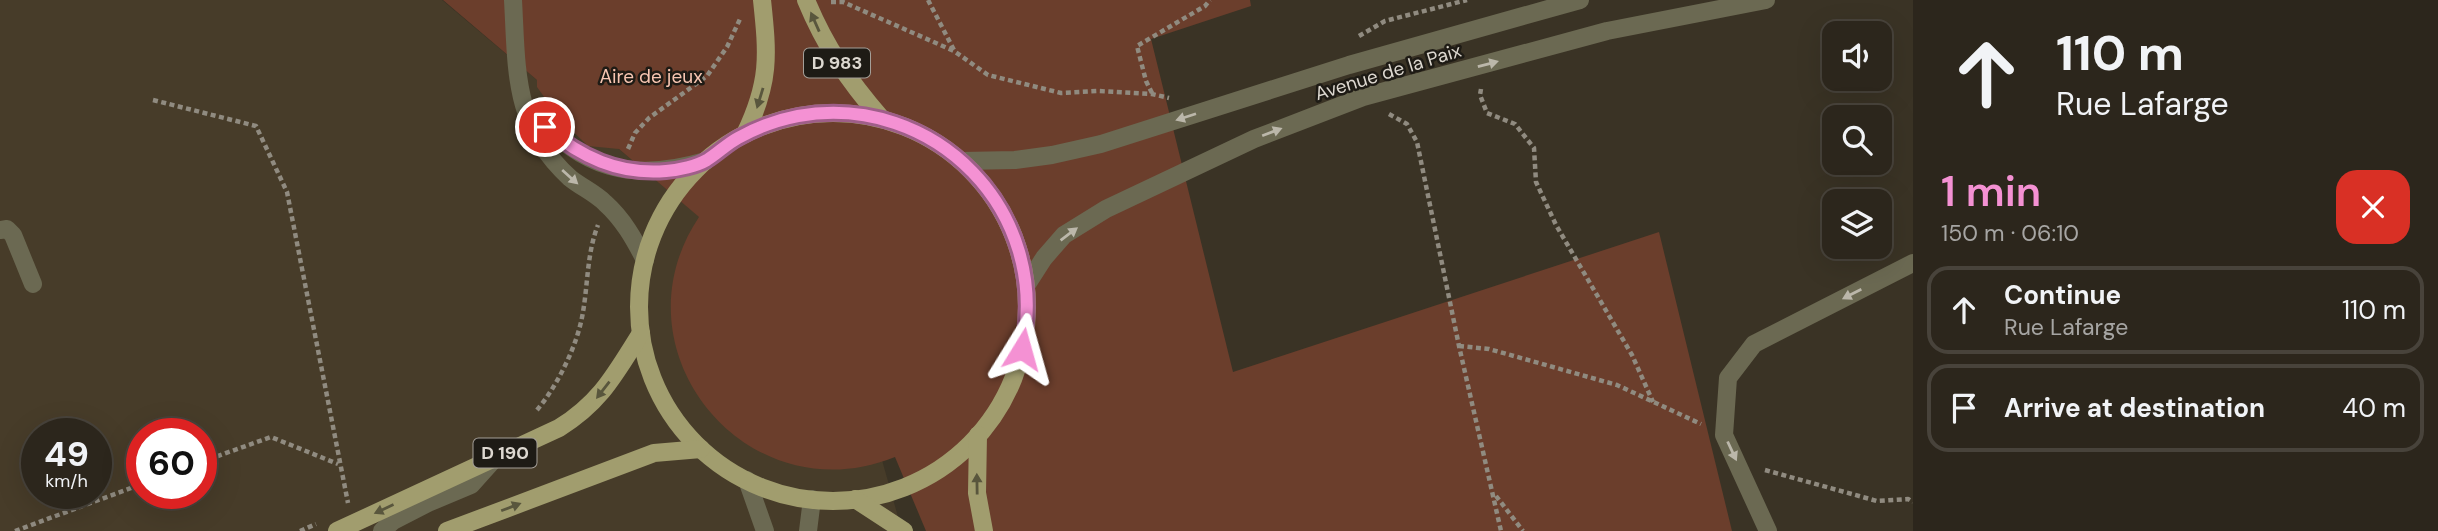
<!DOCTYPE html>
<meta charset="utf-8">
<style>
:root{--surface:#2c261c;--page:#383229;--text:#f1f3f6;--muted:#a6a5a3;--line:#48433b;--accent:#f491d3}
body{margin:0;font-family:"DM Sans",sans-serif;background:var(--page);color:var(--text);height:100vh;display:flex;flex-direction:column;font-size:26px;white-space:nowrap}
*{box-sizing:border-box;margin:0}
p{font-size:23px;color:var(--muted)}
.icon{flex:none;width:38px;height:38px;fill:none;stroke:currentColor;stroke-width:2;stroke-linecap:round;stroke-linejoin:round}
.map{position:relative;flex:1;overflow:hidden}
.details{display:flex;flex-direction:column;background:var(--surface);width:525px}
.details>*{flex:none}
.banner{background:#2c261c;color:var(--text);overflow:hidden}
.fabs{position:absolute;left:1822px;top:21px;display:grid;gap:14px}
.fabs a{display:grid;place-items:center;width:70px;height:70px;border-radius:14px;background:var(--surface);box-shadow:0 7px 28px #0002,0 0 0 2px var(--line);font-size:35px}
.speed{position:absolute;left:21px;top:418px;display:flex;gap:14px;font-size:35px;font-weight:700;text-align:center}
.speed>*{display:grid;place-content:center;width:91px;height:91px;border-radius:50%;background:var(--surface);box-shadow:0 7px 28px #0002,0 0 0 2px var(--line);line-height:1}
.speed small{font-size:18px;font-weight:400}
.speed .limit{border:10px solid #d22;background:#fff;color:#111}
.pin{position:absolute;display:grid;place-items:center;width:60px;height:60px;color:#fff;margin:-30px;border:4px solid #fff;border-radius:50%;box-shadow:0 2px 7px #0007}
.me{position:absolute;width:77px;margin:-38px;rotate:8deg;stroke-linejoin:round;filter:drop-shadow(0 0 5px #0008)}
.turn{display:flex;align-items:center;gap:24px;height:147px;padding:0 28px;font-size:32px}
.turn .icon{width:91px;height:91px;stroke-width:2.5}
.turn b{display:block;font-size:49px;line-height:60px}
.round{display:grid;place-items:center;flex:none;width:74px;height:74px;border-radius:21px;background:var(--page)}
.headline{display:flex;align-items:center;justify-content:space-between;height:119px;padding:0 28px}
h1{font-size:42px;font-weight:600;line-height:52px;color:var(--accent)}
ul{padding:0;list-style:none}
li{display:flex;align-items:center;gap:21px;height:88px;margin:0 14px 10px;padding:0 14px;border:4px solid var(--line);border-radius:21px}
li div{flex:1}
li b{display:block;font-size:26px}
li em{font-style:normal}
main{display:flex;flex:1;min-height:0}
.map>svg:first-child{display:block}
.built{fill:#473c29;fill-rule:evenodd}
.green{fill:#6b3e2c}
.lines{fill:none;stroke-linecap:round;stroke-linejoin:round}
.path{stroke:#908b80;stroke-width:4.5;stroke-dasharray:5 3.5;stroke-linecap:butt}
.minor{stroke:#6b6952;stroke-width:18}
.major{stroke:#a19d6e;stroke-width:18}
.oneway{fill:#59563d}
.oneway2{fill:#bbb7aa}
.route-casing{stroke:#9f5e89;stroke-width:18}
.route{stroke:#f491d3;stroke-width:12}
.labels{text-anchor:middle;dominant-baseline:central;stroke-width:5;stroke-linejoin:round;paint-order:stroke}
.shield{fill:#1e1b15;stroke:#a49f98;stroke-width:2}
.shield-label{font-size:18px;font-weight:bold;fill:#ddd8d0}
.street-label{font-size:19px;fill:#ddd8d0;stroke:#1e1b15}
.park-label{font-size:19px;fill:#f8c6b2;stroke:#1e1b15}
</style>
<main>
<div class="map">
<svg width="1913" height="531" viewBox="0 0 1913 531">
<rect width="100%" height="100%" fill="#3a3325"/>
<path class="built" d="M0,0H442L849,343L902,531H0ZM37,434H96V494H37ZM142,434H201V494H142Z"/>
<path class="green" d="M443,0H1250L1251,6L1151,39L1233,372L1659,232L1732,531H926L895,457C747,517 610,350 699,217L619,149L588,146L560,119L537,87V80Z"/>
<g class="lines">
<g class="path">
<polyline points="928,0 954,50"/>
<polyline points="831,2 843,2 954,51 988,75 1061,93 1098,91 1152,94 1169,98"/>
<polyline points="1359,36 1385,21 1467,0"/>
<polyline points="1481,89 1480,95 1487,113 1515,124 1534,148 1536,182 1556,225 1632,355 1653,402"/>
<polyline points="1152,93 1146,81 1137,46 1205,6 1210,0"/>
<polyline points="153,100 256,126 287,192 348,503"/>
<polyline points="1389,114 1407,124 1417,142 1459,346 1501,531"/>
<polyline points="628,149 635,133 649,118 707,76 727,47 740,19"/>
<polyline points="1459,346 1489,349 1617,385 1701,424"/>
<path d="M537,410C558,385 578,344 583,312C588,283 587,253 598,225"/>
<polyline points="201,462 271,437 338,464"/>
<polyline points="1765,470 1877,501 1908,499 1913,502"/>
<polyline points="1496,496 1523,531"/>
<polyline points="15,531 142,484"/>
<polyline points="300,531 316,524"/>
</g>
<g class="minor">
<path d="M513,0C517,71 513,126 570,178C581,187 595,193 605,203C623,219 634,239 645,260"/>
<path d="M531,110C582,169 631,183 706,161"/>
<polyline points="962,161 1015,160 1052,155 1101,144 1349,65 1580,0"/>
<polyline points="0,230 7,229 13,235 33,284"/>
<polyline points="1026,286 1044,258 1064,235 1106,209 1254,139 1363,97 1607,31 1766,0"/>
<polyline points="747,480 765,531"/>
<polyline points="382,531 393,521 428,503 471,485 497,456"/>
<polyline points="808,531 812,499"/>
<polyline points="1768,531 1724,435 1728,378 1754,344 1913,263"/>
</g>
<g class="major">
<path d="M806,0C825,46 848,80 881,118"/>
<circle cx="833" cy="307" r="194"/>
<path d="M745,134C770,82 768,56 762,0"/>
<polyline points="978,435 977,493 984,531"/>
<polyline points="855,499 904,531"/>
<path d="M337,531L559,428C601,402 615,374 641,333"/>
<polyline points="447,531 654,453 701,449"/>
</g>
</g>
<defs><path id="oneway-solid" d="M-6-.8H1V-3.2L6.5 0L1 3.2V.8H-6Z" transform="scale(1.75)"/></defs>
<g class="oneway">
<use href="#oneway-solid" transform="translate(815 22) rotate(-114)"/>
<use href="#oneway-solid" transform="translate(760 98) rotate(107)"/>
<use href="#oneway-solid" transform="translate(603 390) rotate(128)"/>
<use href="#oneway-solid" transform="translate(977 484) rotate(-91)"/>
<use href="#oneway-solid" transform="translate(511 507) rotate(-21)"/>
<use href="#oneway-solid" transform="translate(384 509) rotate(155)"/>
</g>
<g class="oneway2">
<use href="#oneway-solid" transform="translate(1488 64) rotate(-15)"/>
<use href="#oneway-solid" transform="translate(1186 117) rotate(162)"/>
<use href="#oneway-solid" transform="translate(1272 132) rotate(-21)"/>
<use href="#oneway-solid" transform="translate(570 177) rotate(42)"/>
<use href="#oneway-solid" transform="translate(1069 234) rotate(-37)"/>
<use href="#oneway-solid" transform="translate(1852 294) rotate(153)"/>
<use href="#oneway-solid" transform="translate(1732 451) rotate(65)"/>
</g>
<g class="lines">
<g class="route-casing">
<path id="route" d="M545,127C581,157 618,175 666,171C679,170 697,166 707,160C718,153 727,144 738,138C756,128 777,120 798,116C935,92 1052,212 1022,349"/>
</g>
<use href="#route" class="route"/>
</g>
<g class="labels">
<g class="shield">
<rect x="804" y="48.5" width="66" height="29" rx="5"/>
<rect x="473.5" y="438.5" width="63" height="29" rx="5"/>
</g>
<g class="shield-label">
<text x="837" y="63">D 983</text>
<text x="505" y="453">D 190</text>
</g>
<g class="street-label">
<text transform="translate(1388 72) rotate(-17)">Avenue de la Paix</text>
</g>
<g class="park-label">
<text x="651" y="76">Aire de jeux</text>
</g>
</g>
</svg>
<div class="fabs">
<a><svg class="icon" aria-label="sound" viewBox="0 0 24 24"><path d="M4 9h4l5-4v14l-5-4H4zM17 9q2 3 0 6"/></svg></a>
<a><svg class="icon" aria-label="search" viewBox="0 0 24 24"><circle cx="10" cy="10" r="6"/><path d="M15 15l6 6"/></svg></a>
<a><svg class="icon" aria-label="layers" viewBox="0 0 24 24"><path d="M12 4l9 5-9 5-9-5zM3 14l9 5 9-5"/></svg></a>
</div>
<div class="speed"><div>49<small>km/h</small></div><div class="limit">60</div></div>
<div class="pin" style="left:545px;top:127px;background:#d93025"><svg class="icon" aria-label="arrive" viewBox="0 0 24 24"><path d="M6 21V4h12l-3 4 3 4H6"/></svg></div>
<svg class="me" style="left:1022px;top:349px" viewBox="-20 -20 40 40"><path d="M0-17L14 15 0 8-14 15z" fill="#f491d3" stroke="#fff" stroke-width="4"/></svg>
</div>
<section class="details">
<div class="banner">
<div class="turn"><svg class="icon" aria-label="ahead" viewBox="0 0 24 24"><path d="M12 20V5M6 11l6-6 6 6"/></svg><div><b>110 m</b>Rue Lafarge</div></div>
</div>
<div class="headline"><div><h1>1 min</h1><p>150 m · 06:10</p></div><a class="round" style="background:#d93025;color:#fff"><svg class="icon" aria-label="close" viewBox="0 0 24 24"><path d="M6 6l12 12M18 6L6 18"/></svg></a></div>
<ul>
<li><svg class="icon" aria-label="ahead" viewBox="0 0 24 24"><path d="M12 20V5M6 11l6-6 6 6"/></svg><div><b>Continue</b><p>Rue Lafarge</p></div><em>110 m</em></li>
<li><svg class="icon" aria-label="arrive" viewBox="0 0 24 24"><path d="M6 21V4h12l-3 4 3 4H6"/></svg><div><b>Arrive at destination</b></div><em>40 m</em></li>
</ul>
</section>
</main>
